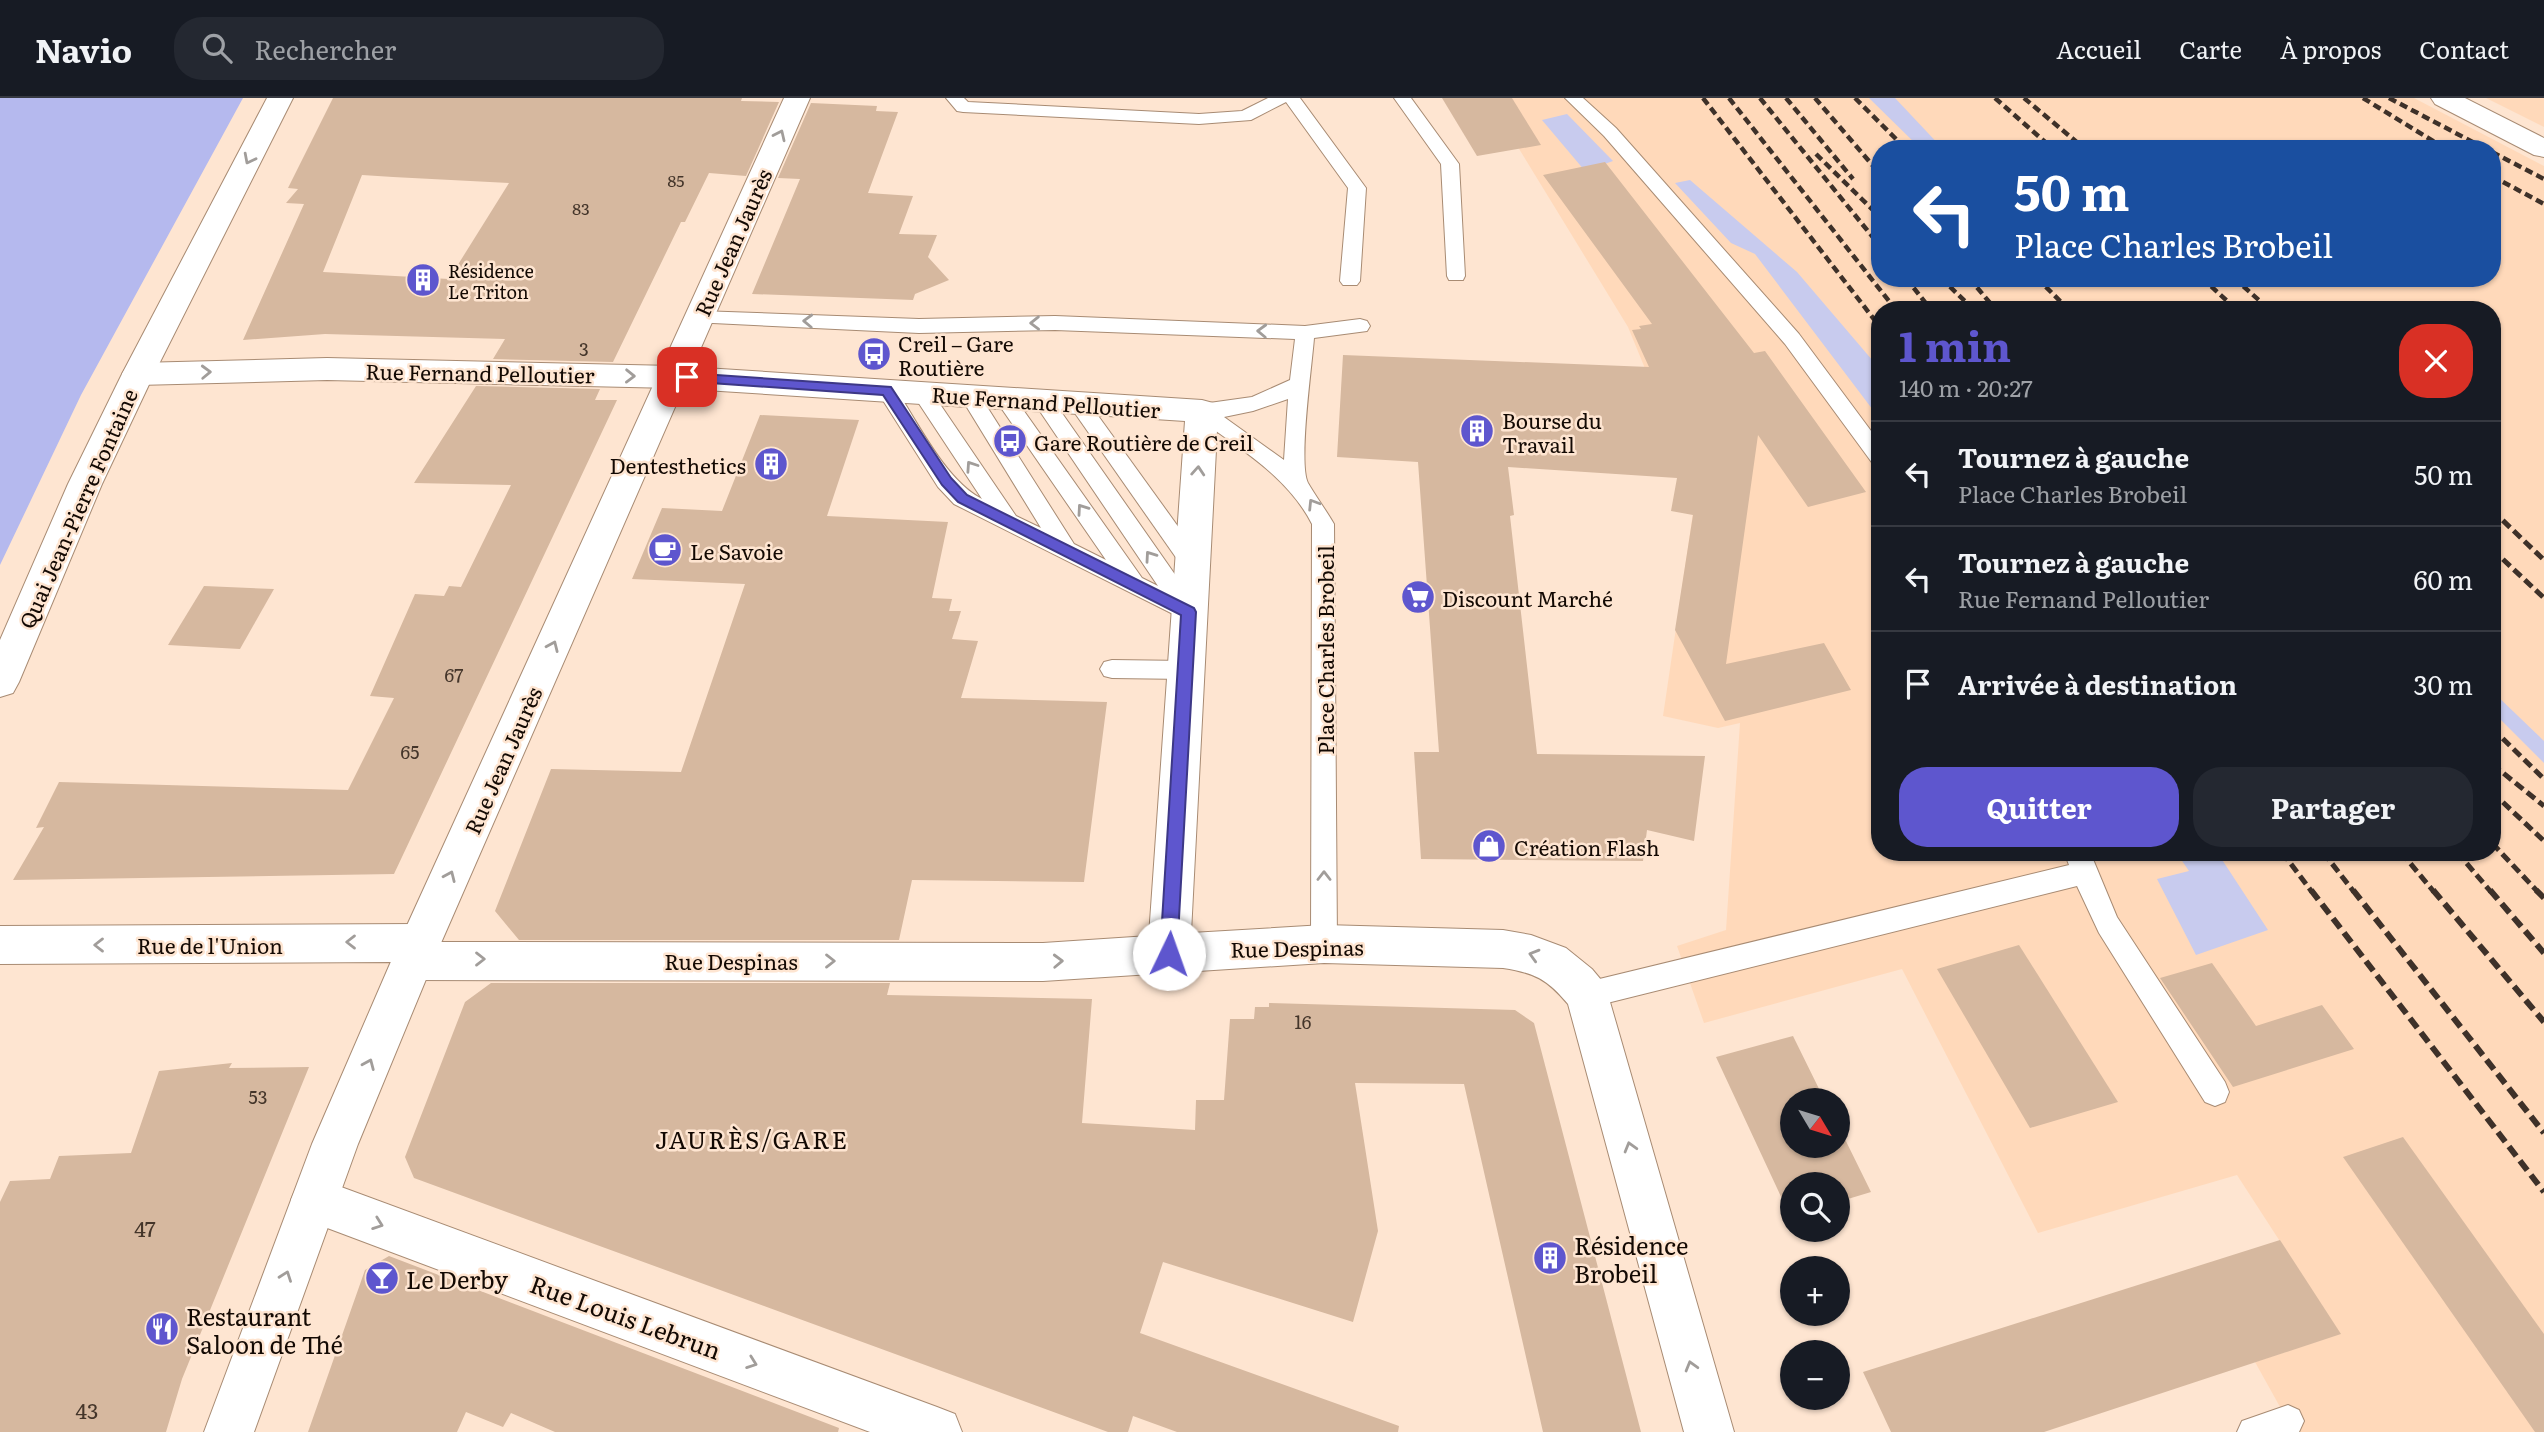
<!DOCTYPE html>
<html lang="fr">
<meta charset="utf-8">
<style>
:root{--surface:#171b24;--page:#242831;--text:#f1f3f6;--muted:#9ea1a6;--line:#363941;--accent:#5e56ce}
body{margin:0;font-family:Literata,serif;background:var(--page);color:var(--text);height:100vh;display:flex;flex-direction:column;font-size:26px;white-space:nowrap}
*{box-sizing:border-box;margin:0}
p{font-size:23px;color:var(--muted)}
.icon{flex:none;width:38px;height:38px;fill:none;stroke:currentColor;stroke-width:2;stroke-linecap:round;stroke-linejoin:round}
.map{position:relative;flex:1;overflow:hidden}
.drawer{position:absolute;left:1871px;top:203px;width:630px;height:560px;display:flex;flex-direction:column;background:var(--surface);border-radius:28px;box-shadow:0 2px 5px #0004}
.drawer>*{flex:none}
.banner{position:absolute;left:1871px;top:42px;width:630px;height:147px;border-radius:28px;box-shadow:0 2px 5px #0004;background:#1a4fa0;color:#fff;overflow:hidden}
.needle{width:46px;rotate:128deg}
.controls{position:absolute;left:1780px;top:990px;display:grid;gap:14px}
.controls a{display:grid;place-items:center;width:70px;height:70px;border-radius:50%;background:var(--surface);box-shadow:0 2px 5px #0004;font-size:35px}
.pin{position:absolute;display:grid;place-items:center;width:60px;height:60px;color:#fff;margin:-30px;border-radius:14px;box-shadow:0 4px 10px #0006}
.me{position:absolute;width:77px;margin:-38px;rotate:3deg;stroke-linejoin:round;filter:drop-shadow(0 0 5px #0008)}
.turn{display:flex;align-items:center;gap:24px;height:147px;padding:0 28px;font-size:32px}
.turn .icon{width:91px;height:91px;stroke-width:2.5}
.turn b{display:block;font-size:49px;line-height:60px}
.round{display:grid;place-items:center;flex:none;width:74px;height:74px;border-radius:28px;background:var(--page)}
.headline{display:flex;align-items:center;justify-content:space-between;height:119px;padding:0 28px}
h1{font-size:42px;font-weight:700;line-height:52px;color:var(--accent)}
.primary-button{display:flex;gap:14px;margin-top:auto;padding:14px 28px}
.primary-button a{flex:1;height:80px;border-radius:28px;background:var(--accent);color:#fff;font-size:28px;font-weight:700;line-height:80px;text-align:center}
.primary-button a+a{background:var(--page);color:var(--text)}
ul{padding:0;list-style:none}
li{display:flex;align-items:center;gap:21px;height:105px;padding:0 28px;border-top:2px solid var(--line)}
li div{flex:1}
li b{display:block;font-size:26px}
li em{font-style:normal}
header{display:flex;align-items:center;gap:42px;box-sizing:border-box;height:98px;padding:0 35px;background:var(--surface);border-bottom:2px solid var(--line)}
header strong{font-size:33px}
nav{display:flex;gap:38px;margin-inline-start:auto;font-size:24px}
.search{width:490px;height:63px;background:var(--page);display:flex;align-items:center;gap:18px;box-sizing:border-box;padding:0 24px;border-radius:28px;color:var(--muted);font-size:26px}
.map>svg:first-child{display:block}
.built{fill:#ffd9ba;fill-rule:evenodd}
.green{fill:#c8cbee}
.water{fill:#b5b9ee}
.building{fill:#d6b89f;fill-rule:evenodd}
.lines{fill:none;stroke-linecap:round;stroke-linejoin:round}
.service-casing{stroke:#a88b73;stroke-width:2}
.minor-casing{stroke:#a88b73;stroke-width:2}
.tertiary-casing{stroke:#a88b73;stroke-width:2}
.service{fill:#fff;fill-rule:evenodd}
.minor{fill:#fff;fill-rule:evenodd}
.tertiary{fill:#fff;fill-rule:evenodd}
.rail-far2{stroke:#3e3129;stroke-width:4.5;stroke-dasharray:8 4.5;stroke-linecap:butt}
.rail-far1{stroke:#3e3129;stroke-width:5;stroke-dasharray:10 5;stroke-linecap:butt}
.rail{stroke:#3e3129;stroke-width:6;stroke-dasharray:12 6;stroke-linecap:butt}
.oneway{stroke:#a19d9a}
.route{fill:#5e56ce;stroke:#3d3886;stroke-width:2}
.labels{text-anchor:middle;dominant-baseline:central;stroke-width:5;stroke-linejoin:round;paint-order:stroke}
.far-number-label{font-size:16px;fill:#44352a}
.far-poi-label{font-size:18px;fill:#130903;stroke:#fee5d1;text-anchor:start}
.number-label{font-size:18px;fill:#44352a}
.street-label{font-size:21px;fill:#130903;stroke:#fee5d1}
.poi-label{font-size:21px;fill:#130903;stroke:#fee5d1;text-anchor:start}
.near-number-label{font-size:21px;fill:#44352a}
.quarter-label{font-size:24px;letter-spacing:2px;fill:#130903;stroke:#fee5d1}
.near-poi-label{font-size:24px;fill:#130903;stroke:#fee5d1;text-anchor:start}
.near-street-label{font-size:24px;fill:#130903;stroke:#fee5d1}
</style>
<header>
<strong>Navio</strong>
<div class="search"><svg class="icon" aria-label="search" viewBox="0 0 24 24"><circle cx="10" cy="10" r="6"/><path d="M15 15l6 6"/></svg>Rechercher</div>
<nav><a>Accueil</a><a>Carte</a><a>À propos</a><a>Contact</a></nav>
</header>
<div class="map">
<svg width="2544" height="1334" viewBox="0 0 2544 1334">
<rect width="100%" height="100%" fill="#fee5d1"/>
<g class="built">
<path d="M1488,0H2414L2544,68V1334H2294L2255,1264L2340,1236L2237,1077L2038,1135L1902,871L1704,925L1677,848L1726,832L1740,625L1718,630L1663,618L1696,395L1628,229ZM1880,51H2492V180H1880ZM1880,212H2492V754H1880Z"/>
<polygon points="2486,0 2544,0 2544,29"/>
</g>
<g class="green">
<polygon points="1869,0 1895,0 1943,51 1921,51"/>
<polygon points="1567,16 1613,63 1585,73 1542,22"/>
<polygon points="1690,82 1797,174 1879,270 1879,320 1755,156 1731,145 1675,85"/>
<polygon points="2492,593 2544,643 2544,665 2492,613"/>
<polygon points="2176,754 2217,754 2268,832 2196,857 2157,781 2189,773"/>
</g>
<polygon class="water" points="0,0 243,0 81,297 0,467"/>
<g class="building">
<path d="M333,0H742L741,3L779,4L746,78L709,75L685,124H681L613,264L493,261L505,241L325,236L243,242L304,106L286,105L298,91L288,90ZM362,77L393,79L509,85L449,181L323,174Z"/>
<polygon points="1442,0 1512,0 1541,47 1477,58"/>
<polygon points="811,5 877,8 876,13 898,14 868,95 913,98 899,136 937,137 928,159 949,182 915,196 913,202 752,196 800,81 778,80"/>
<polygon points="1605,64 1754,255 1765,253 1866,394 1808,409 1758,337 1726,566 1824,545 1851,592 1725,623 1675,532 1693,417 1671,413 1677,380 1508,369 1514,417 1510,418 1537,656 1705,658 1694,743 1647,732 1643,763 1421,761 1414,654 1439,654 1418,364 1337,359 1343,257 1649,269 1632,232 1641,231 1639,228 1652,226 1543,77"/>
<polygon points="476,288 600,291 595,302 617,302 394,776 13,782 44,729 36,730 59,684 348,692 394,600 370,598 415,496 444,498 449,488 461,489 511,387 414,385"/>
<polygon points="760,317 859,322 827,418 948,424 932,500 952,501 949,513 961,513 952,541 978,543 961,600 1107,604 1084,784 912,782 899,842 519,842 495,813 551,671 681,674 745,486 632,481 662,410 722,413"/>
<polygon points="204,488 274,491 240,551 168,547"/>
<polygon points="2019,847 2118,1004 2030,1030 1937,871"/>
<polygon points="2212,865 2256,928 2322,907 2354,951 2233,989 2160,880"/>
<polygon points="491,885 890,885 887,897 1092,901 1082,1025 1195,1032 1196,1002 1224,1002 1230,921 1254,921 1255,909 1269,909 1269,905 1515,912 1534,925 1641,1334 1543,1334 1464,986 1355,985 1378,1133 1353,1224 1163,1164 1140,1235 1399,1328 1398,1334 1177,1334 1133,1318 1128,1334 1108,1334 414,1080 405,1059 465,904"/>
<polygon points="1793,938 1825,1003 1792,1003 1792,1048 1838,1048 1838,1027 1871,1094 1838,1104 1838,1087 1792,1087 1792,1118 1790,1118 1716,959"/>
<polygon points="232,965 229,970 309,969 182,1281 166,1334 0,1334 0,1104 10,1083 50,1081 59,1058 131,1055 159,973"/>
<polygon points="2403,1039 2544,1236 2544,1334 2535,1334 2343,1059"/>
<polygon points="2280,1142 2341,1236 2044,1334 1891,1334 1863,1274"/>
<polygon points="389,1158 839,1330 838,1334 555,1334 511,1315 503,1329 466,1314 457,1334 308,1334 365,1172"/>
</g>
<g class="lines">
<g class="service-casing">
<g id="service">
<polygon points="946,0 964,0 968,4 1199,16 1242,13 1268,0 1300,0 1366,90 1360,183 1357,187 1343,187 1340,183 1348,90 1286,4 1251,22 1199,26 963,14 957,13"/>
<polygon points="1394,0 1411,0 1459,66 1465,178 1463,182 1449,182 1447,178 1441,66"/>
<polygon points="1565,0 1583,0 1616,30 1799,236 1880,345 1880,368 1873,366 1785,246 1604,38"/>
<path d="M699,213L919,221L1055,218L1305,228L1360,221L1367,223L1370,228L1367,233L1314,240C1312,267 1298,366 1308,385C1316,399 1326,412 1334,426L1337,846L1333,855L1324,858L1315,855L1311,846L1312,426C1287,377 1238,350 1195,318L1192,313L1195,308L1202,306L1252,299L1290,282L1295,241L1055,232L919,235L692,224L689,219L692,214ZM1288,301L1284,362L1224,319L1253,313Z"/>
<path d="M887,286L894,288C917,323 945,382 982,401L912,295L915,290H929L1016,418L1041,430L960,298L963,293H977L1074,446L1106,462L995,301L998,296H1012L1142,480L1158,488L1033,303L1036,298H1050L1197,508L1200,514L1197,520L1189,523L1181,520L954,406L938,389L877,293L880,288Z"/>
<polygon points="1079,299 1086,301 1200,459 1203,465 1200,471 1192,473 1184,471 1072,311 1069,306 1072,301"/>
<polygon points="1112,562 1186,563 1194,565 1198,572 1194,579 1186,581 1112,580 1104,578 1100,571 1104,564"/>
<polygon points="2064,754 2090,754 2117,819 2225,984 2229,994 2225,1004 2215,1008 2205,1004 2099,835 2077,788 1587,910 1577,906 1573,897 1577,888 1587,884 2069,767"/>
<polygon points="2288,1307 2299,1312 2304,1323 2299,1334 2237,1334 2242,1323"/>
</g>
</g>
<g class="minor-casing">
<g id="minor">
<path d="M327,260L673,268L1202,302L1213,305L1218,313L1191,835L1324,827L1503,832L1531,837L1566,850L1592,871L1602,883L1608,897L1734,1334H1684L1568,906C1547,881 1535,875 1503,870L1324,865L1043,883L412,882L397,877L391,864L0,866V828L420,826L435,832L440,844L1043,845L1149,838L1185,323L673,290L327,282L138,287L127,284L122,276L127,268L138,265Z"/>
<polygon points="314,1079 937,1309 955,1316 962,1334 870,1334 314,1125 298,1118 291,1102 298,1086"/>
</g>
</g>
<g class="tertiary-casing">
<g id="tertiary">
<polygon points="267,0 293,0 154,276 102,386 19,584 13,595 0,599 0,542 68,386 122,276"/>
<polygon points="784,0 810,0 441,845 358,1046 254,1334 204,1334 312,1046 399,845"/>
<polygon points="2431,0 2465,0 2544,40 2544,59 2534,57 2435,6"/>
</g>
</g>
<use href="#service" class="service"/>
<use href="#minor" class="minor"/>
<use href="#tertiary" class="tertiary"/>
<g class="rail-far2">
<polyline points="1703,0 1880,229"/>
<polyline points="1729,0 1896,212"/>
<polyline points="1760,0 1880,148"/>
<polyline points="1786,0 1853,81"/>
<polyline points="1815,0 1880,76"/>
<polyline points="1855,0 1906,51"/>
<polyline points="1995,0 2053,51"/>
<polyline points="2024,0 2085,51"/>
<polyline points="2363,0 2446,51"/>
<polyline points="2389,0 2486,51"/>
<polyline points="2492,54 2544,81"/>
<polyline points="1816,56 1880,119"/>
<polyline points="2492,78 2544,106"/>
<polyline points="1906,180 1931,212"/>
<polyline points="1941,180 1974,212"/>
<polyline points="1969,180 1996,212"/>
<polyline points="2037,180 2069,212"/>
<polyline points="2202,180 2237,212"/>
<polyline points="2234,180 2270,212"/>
</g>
<g class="rail-far1">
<polyline points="2492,412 2544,462"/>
<polyline points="2492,451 2544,500"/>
<polyline points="2492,630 2544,681"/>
<polyline points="2492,666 2544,708"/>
<polyline points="2492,694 2544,743"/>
<polyline points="2492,745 2538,794"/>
<polyline points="2282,754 2312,794"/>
<polyline points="2323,754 2354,794"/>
<polyline points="2401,754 2434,794"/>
<polyline points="2457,754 2491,794"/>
</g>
<g class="rail">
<polyline points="2311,792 2544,1094"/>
<polyline points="2353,792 2544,1035"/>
<polyline points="2433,792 2544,924"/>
<polyline points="2490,792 2544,855"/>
<polyline points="2536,792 2544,800"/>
</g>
</g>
<defs><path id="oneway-chevron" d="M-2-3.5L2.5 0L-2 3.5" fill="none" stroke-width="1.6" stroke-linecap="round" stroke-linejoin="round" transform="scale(1.75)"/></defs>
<g class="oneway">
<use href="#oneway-chevron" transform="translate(780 37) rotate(-65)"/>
<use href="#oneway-chevron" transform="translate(249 61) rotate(117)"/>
<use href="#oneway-chevron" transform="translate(808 223) rotate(-178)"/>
<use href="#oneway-chevron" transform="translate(1035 225) rotate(179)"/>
<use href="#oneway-chevron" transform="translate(1262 233) rotate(-178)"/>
<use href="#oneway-chevron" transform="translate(206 274) rotate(-2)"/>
<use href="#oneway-chevron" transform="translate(630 278) rotate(1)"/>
<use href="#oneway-chevron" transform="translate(971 368) rotate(-124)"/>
<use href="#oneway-chevron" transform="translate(1198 373) rotate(-86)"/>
<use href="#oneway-chevron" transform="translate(1313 406) rotate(-122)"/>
<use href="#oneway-chevron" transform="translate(1082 411) rotate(-125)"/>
<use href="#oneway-chevron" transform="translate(1150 458) rotate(-125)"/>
<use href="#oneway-chevron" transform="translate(553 548) rotate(-66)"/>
<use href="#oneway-chevron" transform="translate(450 778) rotate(-66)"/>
<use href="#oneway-chevron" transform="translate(1324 778) rotate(-90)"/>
<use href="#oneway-chevron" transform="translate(351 844) rotate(180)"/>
<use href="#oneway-chevron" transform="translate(99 847) rotate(180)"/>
<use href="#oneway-chevron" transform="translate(1534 857) rotate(-164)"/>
<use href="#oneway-chevron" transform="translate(480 861)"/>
<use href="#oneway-chevron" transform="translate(830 863)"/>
<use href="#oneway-chevron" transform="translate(1058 863) rotate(-2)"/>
<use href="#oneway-chevron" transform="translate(369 966) rotate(-67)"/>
<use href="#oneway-chevron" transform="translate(1630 1049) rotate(-106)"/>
<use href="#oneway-chevron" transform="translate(378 1126) rotate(20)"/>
<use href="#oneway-chevron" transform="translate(286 1178) rotate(-70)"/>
<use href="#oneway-chevron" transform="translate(752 1265) rotate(20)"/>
<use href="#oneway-chevron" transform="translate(1691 1268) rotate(-106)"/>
</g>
<polygon class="route" points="687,275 891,289 951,380 967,397 1194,510 1196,514 1177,856 1175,861 1169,863 1163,861 1160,856 1181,517 958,404 942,387 883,297 682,283 682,276"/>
<defs>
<g id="building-disc" transform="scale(1.75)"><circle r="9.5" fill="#5e56ce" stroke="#fee5d1"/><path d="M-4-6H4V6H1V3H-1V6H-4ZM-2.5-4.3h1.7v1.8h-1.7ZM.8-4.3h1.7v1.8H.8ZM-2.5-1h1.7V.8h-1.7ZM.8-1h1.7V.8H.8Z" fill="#fff"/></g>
<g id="bus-disc" transform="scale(1.75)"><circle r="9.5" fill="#5e56ce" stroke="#fee5d1"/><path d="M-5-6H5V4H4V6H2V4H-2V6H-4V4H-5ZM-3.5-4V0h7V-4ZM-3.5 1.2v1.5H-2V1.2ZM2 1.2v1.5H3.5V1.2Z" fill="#fff"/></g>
<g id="cafe-disc" transform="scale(1.75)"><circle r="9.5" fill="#5e56ce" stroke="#fee5d1"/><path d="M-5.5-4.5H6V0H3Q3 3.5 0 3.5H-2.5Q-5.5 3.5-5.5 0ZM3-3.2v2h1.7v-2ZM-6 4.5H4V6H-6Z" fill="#fff"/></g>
<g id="supermarket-disc" transform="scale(1.75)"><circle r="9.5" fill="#5e56ce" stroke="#fee5d1"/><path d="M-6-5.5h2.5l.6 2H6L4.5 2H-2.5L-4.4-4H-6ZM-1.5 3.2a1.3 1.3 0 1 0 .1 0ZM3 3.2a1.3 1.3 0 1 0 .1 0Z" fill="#fff"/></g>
<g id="shop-disc" transform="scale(1.75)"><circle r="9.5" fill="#5e56ce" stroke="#fee5d1"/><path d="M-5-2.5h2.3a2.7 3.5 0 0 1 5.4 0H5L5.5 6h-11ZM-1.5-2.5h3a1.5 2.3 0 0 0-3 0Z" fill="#fff"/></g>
<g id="bar-disc" transform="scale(1.75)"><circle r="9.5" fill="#5e56ce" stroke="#fee5d1"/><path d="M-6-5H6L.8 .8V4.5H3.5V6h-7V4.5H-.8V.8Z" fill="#fff"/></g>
<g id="restaurant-disc" transform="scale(1.75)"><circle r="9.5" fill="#5e56ce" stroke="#fee5d1"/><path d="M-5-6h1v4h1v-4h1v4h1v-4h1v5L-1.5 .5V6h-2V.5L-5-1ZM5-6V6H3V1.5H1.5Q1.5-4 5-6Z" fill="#fff"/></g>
</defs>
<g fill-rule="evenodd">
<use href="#building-disc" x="423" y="182"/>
<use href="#bus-disc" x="874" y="256"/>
<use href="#building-disc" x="1477" y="333"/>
<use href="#bus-disc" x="1010" y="343"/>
<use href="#building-disc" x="771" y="366"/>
<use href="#cafe-disc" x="665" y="452"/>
<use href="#supermarket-disc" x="1418" y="499"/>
<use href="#shop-disc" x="1489" y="748"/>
<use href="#building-disc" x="1550" y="1160"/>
<use href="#bar-disc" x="382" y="1180"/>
<use href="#restaurant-disc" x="162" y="1231"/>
</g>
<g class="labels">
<g class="far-number-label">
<text x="676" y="82">85</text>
<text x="581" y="110">83</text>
</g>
<g class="far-poi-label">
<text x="448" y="172">Résidence<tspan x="448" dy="21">Le Triton</tspan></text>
</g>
<g class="number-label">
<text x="584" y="250">3</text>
<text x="454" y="576">67</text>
<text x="410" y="653">65</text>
<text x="1303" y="923">16</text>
<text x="258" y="998">53</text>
</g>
<g class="street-label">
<text transform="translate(732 144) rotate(-66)">Rue Jean Jaurès</text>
<text transform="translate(480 274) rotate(1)">Rue Fernand Pelloutier</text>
<text transform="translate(1046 303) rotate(4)">Rue Fernand Pelloutier</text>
<text transform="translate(77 410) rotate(-66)">Quai Jean-Pierre Fontaine</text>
<text transform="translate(1324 552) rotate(-90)">Place Charles Brobeil</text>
<text transform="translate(502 662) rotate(-66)">Rue Jean Jaurès</text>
<text x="210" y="846">Rue de l'Union</text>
<text transform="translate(1297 849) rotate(-1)">Rue Despinas</text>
<text x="731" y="862">Rue Despinas</text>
</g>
<g class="poi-label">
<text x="898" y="244">Creil – Gare<tspan x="898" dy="24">Routière</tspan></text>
<text x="1502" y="321">Bourse du<tspan x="1502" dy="24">Travail</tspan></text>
<text x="1034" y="343">Gare Routière de Creil</text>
<text x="746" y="366" text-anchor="end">Dentesthetics</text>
<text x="690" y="452">Le Savoie</text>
<text x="1442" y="499">Discount Marché</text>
<text x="1514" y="748">Création Flash</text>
</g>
<g class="near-number-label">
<text x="145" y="1129">47</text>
<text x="87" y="1311">43</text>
</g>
<g class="quarter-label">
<text x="752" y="1040">JAURÈS/GARE</text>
</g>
<g class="near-poi-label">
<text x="1574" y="1146">Résidence<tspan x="1574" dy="28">Brobeil</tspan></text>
<text x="406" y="1180">Le Derby</text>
<text x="186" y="1217">Restaurant<tspan x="186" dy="28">Saloon de Thé</tspan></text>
</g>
<g class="near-street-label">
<text transform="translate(626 1218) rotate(20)">Rue Louis Lebrun</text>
</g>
</g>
</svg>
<div class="controls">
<a><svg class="needle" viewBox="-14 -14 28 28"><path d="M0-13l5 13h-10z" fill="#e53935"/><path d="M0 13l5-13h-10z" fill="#9ea1a6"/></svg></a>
<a><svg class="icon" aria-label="search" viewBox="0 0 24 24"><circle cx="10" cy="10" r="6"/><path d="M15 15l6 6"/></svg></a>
<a>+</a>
<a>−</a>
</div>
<div class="pin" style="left:687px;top:279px;background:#d93025"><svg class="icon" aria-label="arrive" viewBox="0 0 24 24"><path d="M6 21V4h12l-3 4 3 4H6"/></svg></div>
<svg class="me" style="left:1169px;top:856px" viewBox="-20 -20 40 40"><circle r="19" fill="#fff"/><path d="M0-13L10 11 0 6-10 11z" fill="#5e56ce"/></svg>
<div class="banner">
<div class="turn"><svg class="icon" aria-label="left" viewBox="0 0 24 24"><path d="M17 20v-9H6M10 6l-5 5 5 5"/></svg><div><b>50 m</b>Place Charles Brobeil</div></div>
</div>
<section class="drawer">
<div class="headline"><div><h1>1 min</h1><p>140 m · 20:27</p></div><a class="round" style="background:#d93025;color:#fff"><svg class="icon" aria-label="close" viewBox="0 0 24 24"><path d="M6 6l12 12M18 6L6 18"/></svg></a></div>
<ul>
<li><svg class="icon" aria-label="left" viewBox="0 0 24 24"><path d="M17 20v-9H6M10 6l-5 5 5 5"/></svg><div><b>Tournez à gauche</b><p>Place Charles Brobeil</p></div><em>50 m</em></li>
<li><svg class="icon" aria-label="left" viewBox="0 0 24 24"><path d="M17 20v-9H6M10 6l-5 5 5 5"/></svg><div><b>Tournez à gauche</b><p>Rue Fernand Pelloutier</p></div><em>60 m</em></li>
<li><svg class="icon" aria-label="arrive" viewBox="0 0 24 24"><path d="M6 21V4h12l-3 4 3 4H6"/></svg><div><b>Arrivée à destination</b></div><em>30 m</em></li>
</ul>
<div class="primary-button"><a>Quitter</a><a>Partager</a></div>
</section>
</div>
